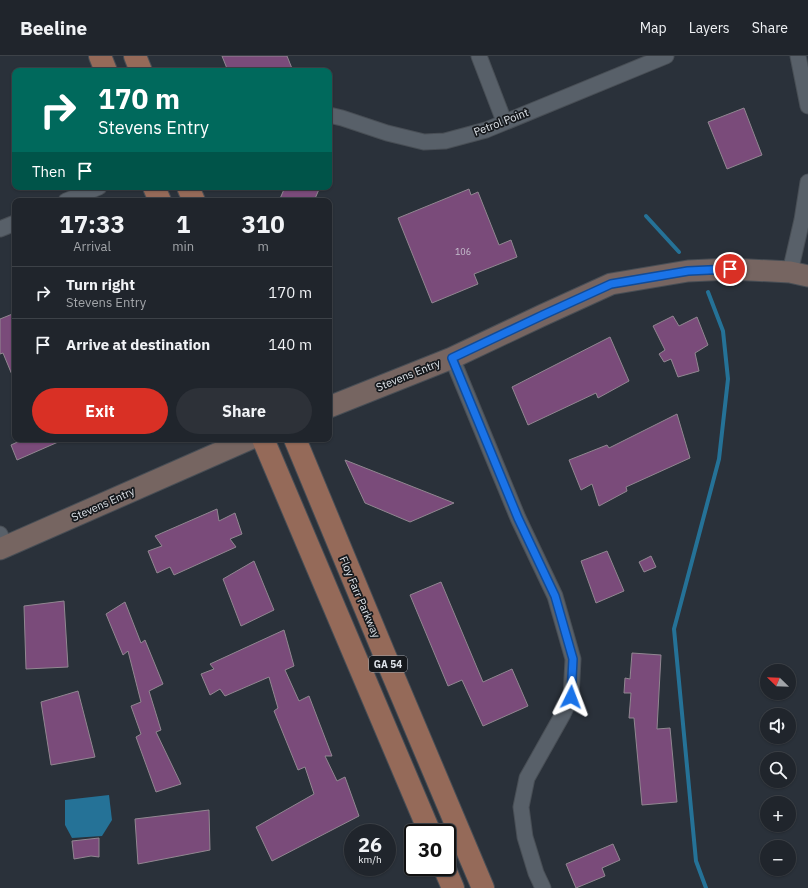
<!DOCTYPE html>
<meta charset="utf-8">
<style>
:root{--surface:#20252c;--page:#2d3138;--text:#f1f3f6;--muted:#a2a5a9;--line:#3d4248;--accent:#d93025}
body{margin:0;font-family:"IBM Plex Sans",sans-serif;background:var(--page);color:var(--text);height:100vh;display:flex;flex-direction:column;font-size:15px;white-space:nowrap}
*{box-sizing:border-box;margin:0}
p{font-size:13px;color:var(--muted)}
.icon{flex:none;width:22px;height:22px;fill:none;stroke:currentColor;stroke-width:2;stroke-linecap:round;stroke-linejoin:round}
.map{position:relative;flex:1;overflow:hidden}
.panel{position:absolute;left:12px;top:142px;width:320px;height:244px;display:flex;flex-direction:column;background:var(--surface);border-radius:8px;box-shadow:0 1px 3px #0004,0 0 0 1px var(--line)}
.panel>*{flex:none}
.banner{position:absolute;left:12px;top:12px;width:320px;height:122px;border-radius:8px;box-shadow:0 1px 3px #0004,0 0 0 1px var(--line);background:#00695c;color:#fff;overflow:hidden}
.needle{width:26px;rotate:293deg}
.fabs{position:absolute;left:760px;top:608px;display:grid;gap:8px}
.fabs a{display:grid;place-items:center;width:36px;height:36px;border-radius:50%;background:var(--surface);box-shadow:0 1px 3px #0004,0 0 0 1px var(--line);font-size:20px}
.speed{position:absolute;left:344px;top:768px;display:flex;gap:8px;font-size:20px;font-weight:700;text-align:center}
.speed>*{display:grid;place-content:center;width:52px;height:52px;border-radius:50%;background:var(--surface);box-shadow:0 1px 3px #0004,0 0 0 1px var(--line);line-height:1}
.speed small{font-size:10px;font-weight:400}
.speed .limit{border:2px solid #111;border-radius:6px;background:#fff;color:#111}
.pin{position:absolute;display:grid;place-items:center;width:34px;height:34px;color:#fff;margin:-17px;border:2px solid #fff;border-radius:50%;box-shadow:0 1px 4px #0007}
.me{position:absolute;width:44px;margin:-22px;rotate:3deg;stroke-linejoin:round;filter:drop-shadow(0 0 3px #0008)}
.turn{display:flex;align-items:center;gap:14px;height:84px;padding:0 20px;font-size:18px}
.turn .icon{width:52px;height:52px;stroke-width:2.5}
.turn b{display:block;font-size:28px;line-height:34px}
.then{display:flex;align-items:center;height:38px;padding:0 20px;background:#0003;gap:8px;font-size:15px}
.eta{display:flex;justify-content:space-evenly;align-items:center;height:68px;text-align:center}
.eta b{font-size:24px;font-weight:800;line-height:28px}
.primary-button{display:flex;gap:8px;margin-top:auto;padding:8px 20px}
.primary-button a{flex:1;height:46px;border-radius:24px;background:var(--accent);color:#fff;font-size:16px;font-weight:800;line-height:46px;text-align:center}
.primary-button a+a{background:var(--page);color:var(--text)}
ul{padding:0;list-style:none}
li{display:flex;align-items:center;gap:12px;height:52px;padding:0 20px;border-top:1px solid var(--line)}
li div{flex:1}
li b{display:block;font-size:15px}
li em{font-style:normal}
header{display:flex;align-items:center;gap:24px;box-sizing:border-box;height:56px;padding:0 20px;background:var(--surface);border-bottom:1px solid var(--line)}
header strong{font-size:19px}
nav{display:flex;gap:22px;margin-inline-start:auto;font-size:14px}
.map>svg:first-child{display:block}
.water{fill:#257297}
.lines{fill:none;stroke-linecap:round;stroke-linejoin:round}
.stream{stroke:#257297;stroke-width:4}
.building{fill:#7a4b7a;stroke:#918791}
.street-casing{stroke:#484e55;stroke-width:17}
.secondary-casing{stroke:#484e55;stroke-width:23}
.primary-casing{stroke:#484e55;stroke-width:24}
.street{stroke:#586069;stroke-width:15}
.secondary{stroke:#766561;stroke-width:21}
.primary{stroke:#956a59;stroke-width:22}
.route-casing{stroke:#114b97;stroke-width:10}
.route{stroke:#1a73e8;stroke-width:7}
.labels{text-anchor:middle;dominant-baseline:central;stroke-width:3.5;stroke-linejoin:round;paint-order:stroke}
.number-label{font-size:9px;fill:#c5bdcd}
.shield{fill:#16191d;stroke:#a2a6ac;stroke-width:1}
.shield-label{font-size:10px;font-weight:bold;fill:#dee3e9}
.street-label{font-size:11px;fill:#dee3e9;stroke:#16191d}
</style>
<header>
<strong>Beeline</strong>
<nav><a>Map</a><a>Layers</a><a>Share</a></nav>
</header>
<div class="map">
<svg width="808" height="832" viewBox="0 0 808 832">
<rect width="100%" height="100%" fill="#2a313a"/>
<polygon class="water" points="109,739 112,764 102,780 72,782 65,769 65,744"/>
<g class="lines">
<g class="stream">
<polyline points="646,160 679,196"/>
<polyline points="706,832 696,805 674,573 719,403 728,323 723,275 708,236"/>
</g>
</g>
<g class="building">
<polygon points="222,0 287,0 293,15 228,15"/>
<polygon points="744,52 762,99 727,113 708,66"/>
<polygon points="285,131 320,131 314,145 279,145"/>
<polygon points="469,133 471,139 478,136 499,189 511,184 517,201 474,218 478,228 432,247 398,162"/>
<polygon points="15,257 15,326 3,297 0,298 0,263"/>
<polygon points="673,260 679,270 697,261 708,289 695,297 699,315 678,321 671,303 664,306 659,298 665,294 653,270"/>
<polygon points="610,281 629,325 598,342 596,337 528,369 512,331"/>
<polygon points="677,358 690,402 626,431 627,435 599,450 592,428 581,434 569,404 607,389 609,392"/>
<polygon points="24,383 65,383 17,404 11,389"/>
<polygon points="345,404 454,447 410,466 365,447"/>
<polygon points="217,453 219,465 235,457 242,478 230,483 236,491 174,519 170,511 157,517 148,495 162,490 155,480"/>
<polygon points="607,495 624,535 596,547 581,505"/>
<polygon points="651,500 656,511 644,516 639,506"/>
<polygon points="254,505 274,554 241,570 223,523"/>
<polygon points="441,526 483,626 512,613 528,650 483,670 462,624 448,630 410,539"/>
<polygon points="64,545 68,611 26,613 24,550"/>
<polygon points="125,546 141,587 145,584 163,628 149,635 161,674 156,676 181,728 156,736 136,681 141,678 131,650 141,646 128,595 123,599 106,558"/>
<polygon points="284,574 294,610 285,614 299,645 309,640 332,700 325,700 337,725 345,721 359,760 272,805 256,771 314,738 305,711 298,714 274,655 278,652 269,621 225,640 220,633 210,639 201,618 214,613 210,608"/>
<polygon points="632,597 661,599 657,673 670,672 677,746 642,749 634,662 629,662 631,637 624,637 625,622 630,623"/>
<polygon points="78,635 95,701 51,709 41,646"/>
<polygon points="209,754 210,794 138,808 135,763"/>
<polygon points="99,782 99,801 91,800 74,803 72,785"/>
<polygon points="613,788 620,804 602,812 605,820 576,832 566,808"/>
</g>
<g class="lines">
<g class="street-casing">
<g id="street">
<polyline points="479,0 504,65"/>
<polyline points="798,0 808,50"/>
<polyline points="329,59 342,62 387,77 424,86 445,85 486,74 666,0"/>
<polyline points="66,145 99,131"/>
<polyline points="0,173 15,167"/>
<polyline points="790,216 802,164 808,126"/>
<polyline points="452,302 518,462 555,540 573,603 571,641 563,658 527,722 521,751 525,781 536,817 543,832"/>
<polyline points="0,478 5,491"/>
</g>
</g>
<g class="secondary-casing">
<g id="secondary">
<polyline points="329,351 452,302 543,259 611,228 688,215 730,213 790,216 808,220"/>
<polyline points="0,493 250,383"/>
</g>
</g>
<g class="primary-casing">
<g id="primary">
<polyline points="100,0 106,15"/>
<polyline points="135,0 141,15"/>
<polyline points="154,131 160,145"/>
<polyline points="188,131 194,145"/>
<polyline points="263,383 430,777"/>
<polyline points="295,383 393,619 483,832"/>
<polyline points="444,811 453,832"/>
</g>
</g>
<use href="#street" class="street"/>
<use href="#secondary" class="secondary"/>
<use href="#primary" class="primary"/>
</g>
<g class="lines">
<g class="route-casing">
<polyline id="route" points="571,641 573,603 555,540 518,462 452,302 543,259 611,228 688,215 730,213"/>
</g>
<use href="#route" class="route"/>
</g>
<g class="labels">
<g class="number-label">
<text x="463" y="195">106</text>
</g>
<rect class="shield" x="369" y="600" width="38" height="16" rx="3"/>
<g class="shield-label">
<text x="388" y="608">GA 54</text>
</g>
<g class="street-label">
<text transform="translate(501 66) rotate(-21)">Petrol Point</text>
<text transform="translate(408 319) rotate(-22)">Stevens Entry</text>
<text transform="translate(103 448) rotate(-24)">Stevens Entry</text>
<text transform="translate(360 541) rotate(67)">Floy Farr Parkway</text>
</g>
</g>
</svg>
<div class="fabs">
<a><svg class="needle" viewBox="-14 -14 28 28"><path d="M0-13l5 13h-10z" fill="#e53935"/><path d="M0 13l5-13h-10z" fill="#a2a5a9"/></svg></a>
<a><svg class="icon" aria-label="sound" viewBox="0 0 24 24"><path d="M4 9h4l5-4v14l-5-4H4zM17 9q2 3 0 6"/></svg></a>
<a><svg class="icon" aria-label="search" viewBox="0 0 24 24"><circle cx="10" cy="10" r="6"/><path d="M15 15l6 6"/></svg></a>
<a>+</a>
<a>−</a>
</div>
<div class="speed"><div>26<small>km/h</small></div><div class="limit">30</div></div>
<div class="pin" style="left:730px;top:213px;background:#d93025"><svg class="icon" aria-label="arrive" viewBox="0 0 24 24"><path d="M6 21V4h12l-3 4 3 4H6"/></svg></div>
<svg class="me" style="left:571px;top:641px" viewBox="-20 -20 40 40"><path d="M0-17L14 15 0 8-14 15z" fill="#1a73e8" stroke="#fff" stroke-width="4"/></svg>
<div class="banner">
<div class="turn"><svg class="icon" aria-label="right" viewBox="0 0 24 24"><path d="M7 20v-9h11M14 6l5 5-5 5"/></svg><div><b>170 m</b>Stevens Entry</div></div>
<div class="then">Then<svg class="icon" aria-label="arrive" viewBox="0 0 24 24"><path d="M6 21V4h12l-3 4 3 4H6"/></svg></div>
</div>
<section class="panel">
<div class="eta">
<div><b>17:33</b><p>Arrival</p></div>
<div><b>1</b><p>min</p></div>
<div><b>310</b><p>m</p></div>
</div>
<ul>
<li><svg class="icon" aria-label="right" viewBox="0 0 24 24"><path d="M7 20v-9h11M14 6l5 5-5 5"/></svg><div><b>Turn right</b><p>Stevens Entry</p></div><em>170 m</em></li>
<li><svg class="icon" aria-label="arrive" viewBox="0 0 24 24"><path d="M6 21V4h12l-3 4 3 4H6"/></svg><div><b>Arrive at destination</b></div><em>140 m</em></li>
</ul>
<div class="primary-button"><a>Exit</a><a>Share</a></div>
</section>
</div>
